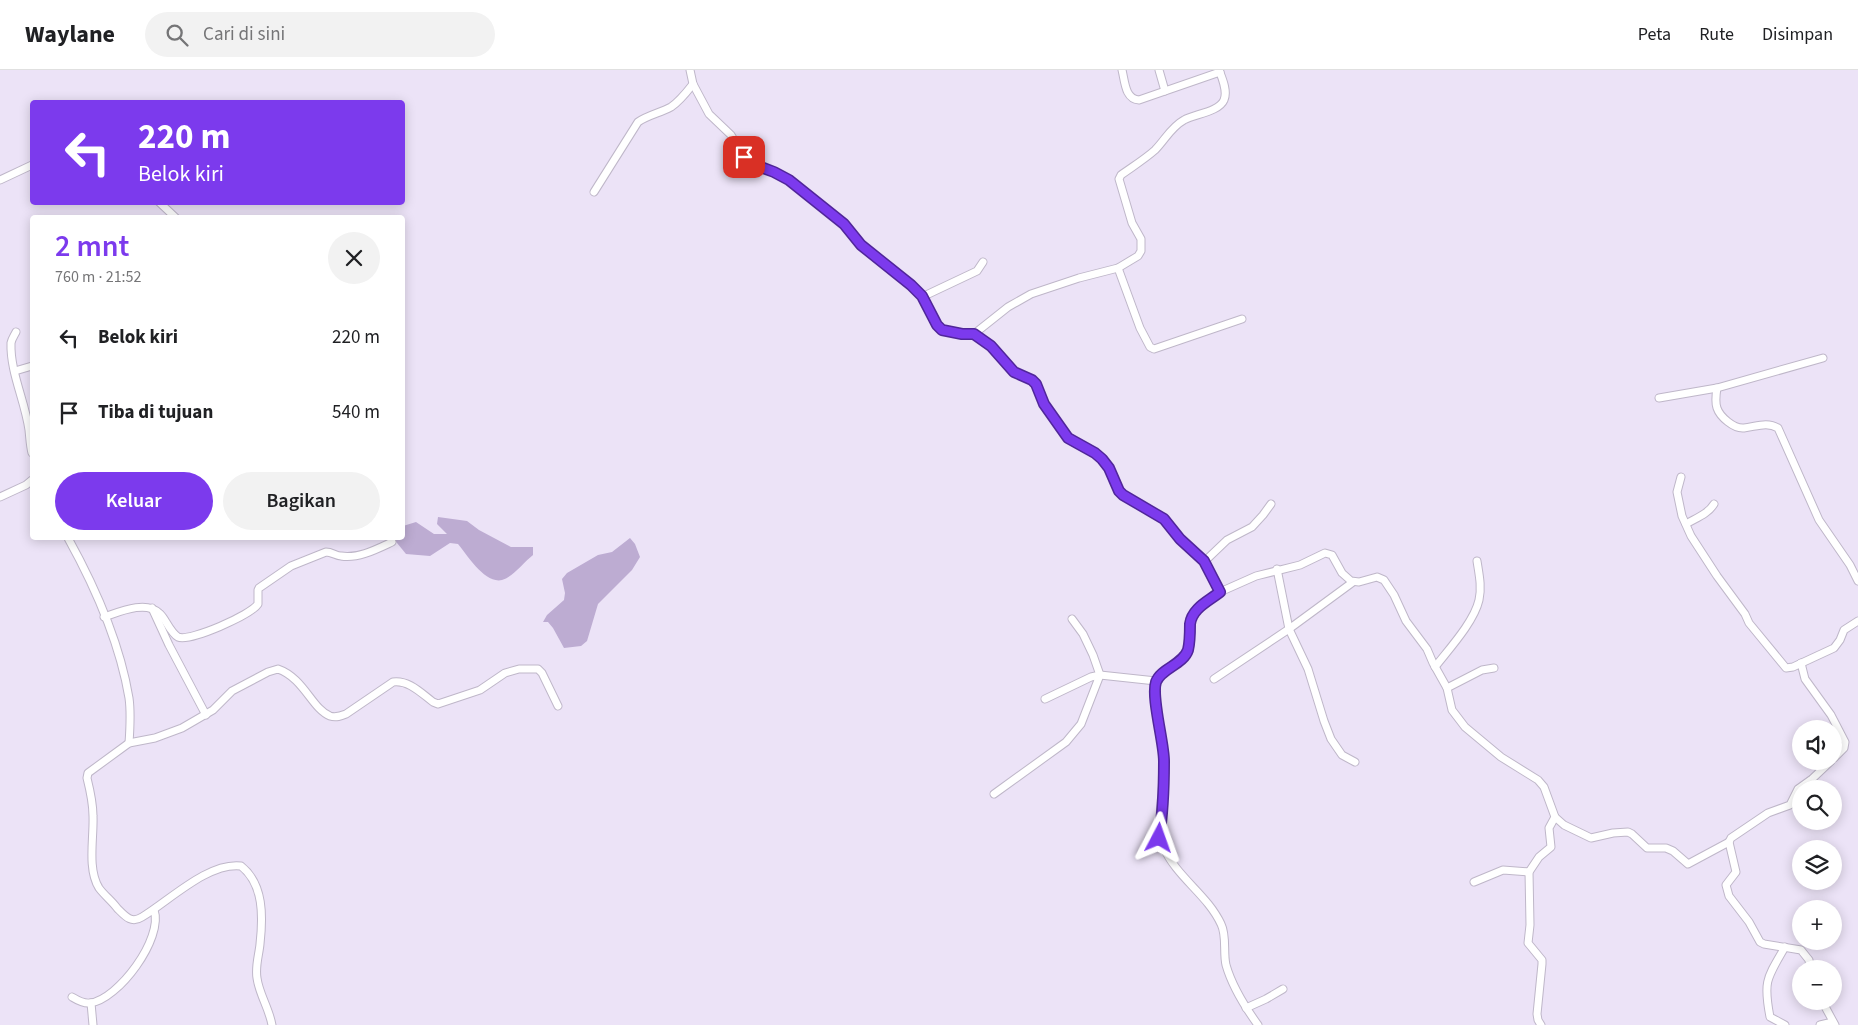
<!DOCTYPE html>
<html lang="id">
<meta charset="utf-8">
<style>
:root{--surface:#fff;--page:#f2f2f2;--text:#202124;--muted:#757577;--line:#e0e0e0;--accent:#7c3aed}
body{margin:0;font-family:"Source Sans 3",sans-serif;background:var(--page);color:var(--text);height:100vh;display:flex;flex-direction:column;font-size:19px;white-space:nowrap}
*{box-sizing:border-box;margin:0}
p{font-size:16px;color:var(--muted)}
.icon{flex:none;width:28px;height:28px;fill:none;stroke:currentColor;stroke-width:2;stroke-linecap:round;stroke-linejoin:round}
.map{position:relative;flex:1;overflow:hidden}
.details{position:absolute;left:30px;top:145px;width:375px;height:325px;display:flex;flex-direction:column;background:var(--surface);border-radius:5px;box-shadow:0 2px 12px #0003}
.details>*{flex:none}
.guide{position:absolute;left:30px;top:30px;width:375px;height:105px;border-radius:5px;box-shadow:0 2px 12px #0003;background:#7c3aed;color:#fff;overflow:hidden}
.fabs{position:absolute;left:1792px;top:650px;display:grid;gap:10px}
.fabs a{display:grid;place-items:center;width:50px;height:50px;border-radius:50%;background:var(--surface);box-shadow:0 2px 12px #0003;font-size:25px}
.pin{position:absolute;display:grid;place-items:center;width:42px;height:42px;color:#fff;margin:-21px;border-radius:10px;box-shadow:0 2px 8px #0006}
.me{position:absolute;width:55px;margin:-28px;rotate:4deg;stroke-linejoin:round;filter:drop-shadow(0 0 4px #0008)}
.turn{display:flex;align-items:center;gap:18px;height:105px;padding:0 25px;font-size:22px}
.turn .icon{width:65px;height:65px;stroke-width:2.5}
.turn b{display:block;font-size:35px;line-height:42px}
.round{display:grid;place-items:center;flex:none;width:52px;height:52px;border-radius:26px;background:var(--page)}
.headline{display:flex;align-items:center;justify-content:space-between;height:85px;padding:0 25px}
h1{font-size:30px;font-weight:600;line-height:38px;color:var(--accent)}
.action{display:flex;gap:10px;margin-top:auto;padding:10px 25px}
.action a{flex:1;height:58px;border-radius:30px;background:var(--accent);color:#fff;font-size:20px;font-weight:600;line-height:58px;text-align:center}
.action a+a{background:var(--page);color:var(--text)}
ul{padding:0;list-style:none}
li{display:flex;align-items:center;gap:15px;height:75px;padding:0 25px}
li div{flex:1}
li b{display:block;font-size:19px}
li em{font-style:normal}
header{display:flex;align-items:center;gap:30px;box-sizing:border-box;height:70px;padding:0 25px;background:var(--surface);border-bottom:1px solid var(--line)}
header strong{font-size:24px}
nav{display:flex;gap:28px;margin-inline-start:auto;font-size:18px}
.search{width:350px;height:45px;background:var(--page);display:flex;align-items:center;gap:12px;box-sizing:border-box;padding:0 18px;border-radius:28px;color:var(--muted);font-size:19px}
.map>svg:first-child{display:block}
.forest{fill:#bdacd2}
.lines{fill:none;stroke-linecap:round;stroke-linejoin:round}
.minor-casing{stroke:#bfb7c9;stroke-width:9}
.minor{stroke:#fff;stroke-width:7}
.route-casing{stroke:#51269a;stroke-width:12}
.route{stroke:#7c3aed;stroke-width:9}
</style>
<header>
<strong>Waylane</strong>
<div class="search"><svg class="icon" aria-label="search" viewBox="0 0 24 24"><circle cx="10" cy="10" r="6"/><path d="M15 15l6 6"/></svg>Cari di sini</div>
<nav><a>Peta</a><a>Rute</a><a>Disimpan</a></nav>
</header>
<div class="map">
<svg width="1858" height="955" viewBox="0 0 1858 955">
<rect width="100%" height="100%" fill="#ece3f7"/>
<g class="forest">
<path d="M438,447L467,451L479,460L511,477H533V485C524,492 513,507 502,510C485,514 468,486 458,474L450,473L430,486L406,484L393,468H402L403,456L416,452L434,464H447L437,454Z"/>
<polygon points="630,468 635,474 640,487 632,500 598,534 587,571 581,576 564,578 553,558 548,552 543,552 547,545 564,530 565,523 562,509 567,503 598,485 612,482"/>
</g>
<g class="lines">
<g class="minor-casing">
<g id="minor">
<path d="M690,0L693,14L709,44L731,65L746,90L789,110L844,154L861,175L911,215L922,227L937,255L942,260L962,264H974L991,276L1014,302L1032,310L1036,314L1044,334L1068,368L1095,383L1102,389L1109,398L1119,421L1123,425L1164,449L1180,469L1205,491L1220,522C1211,529 1197,535 1192,546C1186,558 1194,575 1184,586C1177,595 1161,600 1156,611C1151,623 1163,673 1164,690C1165,712 1155,758 1163,776C1176,807 1207,824 1221,854C1227,866 1223,882 1226,895C1232,916 1245,937 1258,955"/>
<path d="M1122,0C1125,12 1125,29 1139,30L1220,2"/>
<polyline points="1159,0 1165,21"/>
<polyline points="0,110 32,95"/>
<path d="M594,122L638,52C648,45 660,43 671,37C680,31 686,23 693,14"/>
<polyline points="159,132 176,148"/>
<polyline points="1118,198 1140,258 1150,277 1154,279 1242,249"/>
<polyline points="922,227 977,201 983,192"/>
<path d="M16,262C14,266 12,268 11,273C10,302 25,331 29,360C30,369 30,375 32,383"/>
<path d="M974,264L1008,237L1031,224L1079,208L1118,198L1138,186L1141,181V169L1132,153L1119,109L1121,105C1132,97 1145,89 1155,80C1165,70 1171,57 1184,50C1194,44 1219,42 1224,30C1228,21 1222,8 1219,0"/>
<polyline points="15,301 32,296"/>
<path d="M1717,318C1716,324 1715,332 1717,338C1720,347 1734,359 1744,358C1755,357 1767,351 1778,358L1819,450L1850,495L1858,511"/>
<polyline points="1659,328 1717,318 1823,288"/>
<polyline points="1681,407 1677,422 1682,446 1691,466 1717,506 1745,544 1749,553 1786,598 1793,597 1834,578 1840,570 1844,560 1858,551"/>
<polyline points="0,427 26,415 32,410"/>
<path d="M1686,454C1696,448 1708,444 1714,434"/>
<path d="M68,468C94,515 120,574 129,628C131,642 130,659 129,673"/>
<polyline points="1205,491 1227,470 1252,457 1263,445 1271,434"/>
<polyline points="1277,499 1289,559 1308,599 1324,651 1331,669 1342,685 1355,692"/>
<polyline points="1220,522 1256,506 1300,495 1325,483 1332,485 1342,503 1351,511 1359,512 1377,507 1384,510 1394,525 1406,551 1427,579 1433,593 1447,618 1452,640 1465,657 1501,687 1538,710 1544,717 1555,747 1549,758 1551,777 1539,787 1529,802 1530,855 1528,873 1542,890 1542,894 1537,944 1538,950 1541,955"/>
<polyline points="152,538 169,575 206,645"/>
<path d="M104,547C119,542 146,530 159,543C162,545 164,549 166,552C169,557 173,564 178,567C190,572 251,545 258,534V520L259,518L291,496L326,482C332,482 336,486 341,486C358,489 377,479 392,472"/>
<polyline points="1801,593 1805,609 1831,645 1845,672 1844,678 1834,688"/>
<path d="M1435,597C1449,579 1474,552 1479,530C1482,517 1479,504 1477,491"/>
<polyline points="1214,609 1289,559 1353,512"/>
<polyline points="1447,618 1482,600 1494,598"/>
<polyline points="1045,629 1091,607 1100,605 1156,611"/>
<polyline points="994,724 1066,672 1081,654 1100,605 1093,585 1083,564 1072,549"/>
<polyline points="1555,747 1564,755 1591,768 1613,763 1628,762 1632,764 1647,778 1666,778 1673,781 1688,794 1729,772"/>
<polyline points="1474,812 1503,800 1529,802"/>
<path d="M1785,877C1767,908 1763,911 1770,947L1785,955"/>
<polyline points="1810,899 1809,890 1801,880 1764,874 1760,872 1749,852 1729,826 1726,815 1736,802 1729,772 1731,768 1768,743 1790,735 1798,719 1812,709 1831,691"/>
<path d="M72,927C77,930 83,934 90,933C118,930 164,868 154,840"/>
<polyline points="1822,931 1835,955"/>
<polyline points="91,933 93,955"/>
<polyline points="1246,938 1266,929 1283,919"/>
<path d="M272,955C269,938 259,924 257,908C255,896 259,885 260,874C263,847 264,814 241,796C208,792 169,831 142,847C131,854 125,846 117,838C112,831 104,825 99,818C87,799 94,767 93,746C93,733 90,720 87,708L88,703L129,673L155,668L182,658L213,640L232,621L268,602L278,599C304,608 312,639 330,646C336,648 341,646 346,644L393,612C409,610 421,623 433,632L438,634L480,620L505,603L519,599H538L542,603L558,636"/>
<polyline points="1820,955 1833,952"/>
</g>
</g>
<use href="#minor" class="minor"/>
</g>
<g class="lines">
<g class="route-casing">
<path id="route" d="M744,87L750,93L774,102L789,110L844,154L861,175L911,215L922,226L937,255L942,260L962,264H974L991,276L1014,302L1032,310L1036,314L1044,334L1068,368L1095,383L1102,389L1109,398L1119,421L1123,425L1164,449L1180,469L1204,491L1220,522C1209,531 1192,538 1190,554C1190,562 1190,572 1188,580C1183,595 1161,598 1156,612C1151,627 1164,672 1164,691C1164,716 1163,743 1159,768"/>
</g>
<use href="#route" class="route"/>
</g>
</svg>
<div class="fabs">
<a><svg class="icon" aria-label="sound" viewBox="0 0 24 24"><path d="M4 9h4l5-4v14l-5-4H4zM17 9q2 3 0 6"/></svg></a>
<a><svg class="icon" aria-label="search" viewBox="0 0 24 24"><circle cx="10" cy="10" r="6"/><path d="M15 15l6 6"/></svg></a>
<a><svg class="icon" aria-label="layers" viewBox="0 0 24 24"><path d="M12 4l9 5-9 5-9-5zM3 14l9 5 9-5"/></svg></a>
<a>+</a>
<a>−</a>
</div>
<div class="pin" style="left:744px;top:87px;background:#d93025"><svg class="icon" aria-label="arrive" viewBox="0 0 24 24"><path d="M6 21V4h12l-3 4 3 4H6"/></svg></div>
<svg class="me" style="left:1159px;top:768px" viewBox="-20 -20 40 40"><path d="M0-17L14 15 0 8-14 15z" fill="#7c3aed" stroke="#fff" stroke-width="4"/></svg>
<div class="guide">
<div class="turn"><svg class="icon" aria-label="left" viewBox="0 0 24 24"><path d="M17 20v-9H6M10 6l-5 5 5 5"/></svg><div><b>220 m</b>Belok kiri</div></div>
</div>
<section class="details">
<div class="headline"><div><h1>2 mnt</h1><p>760 m · 21:52</p></div><a class="round"><svg class="icon" aria-label="close" viewBox="0 0 24 24"><path d="M6 6l12 12M18 6L6 18"/></svg></a></div>
<ul>
<li><svg class="icon" aria-label="left" viewBox="0 0 24 24"><path d="M17 20v-9H6M10 6l-5 5 5 5"/></svg><div><b>Belok kiri</b></div><em>220 m</em></li>
<li><svg class="icon" aria-label="arrive" viewBox="0 0 24 24"><path d="M6 21V4h12l-3 4 3 4H6"/></svg><div><b>Tiba di tujuan</b></div><em>540 m</em></li>
</ul>
<div class="action"><a>Keluar</a><a>Bagikan</a></div>
</section>
</div>
